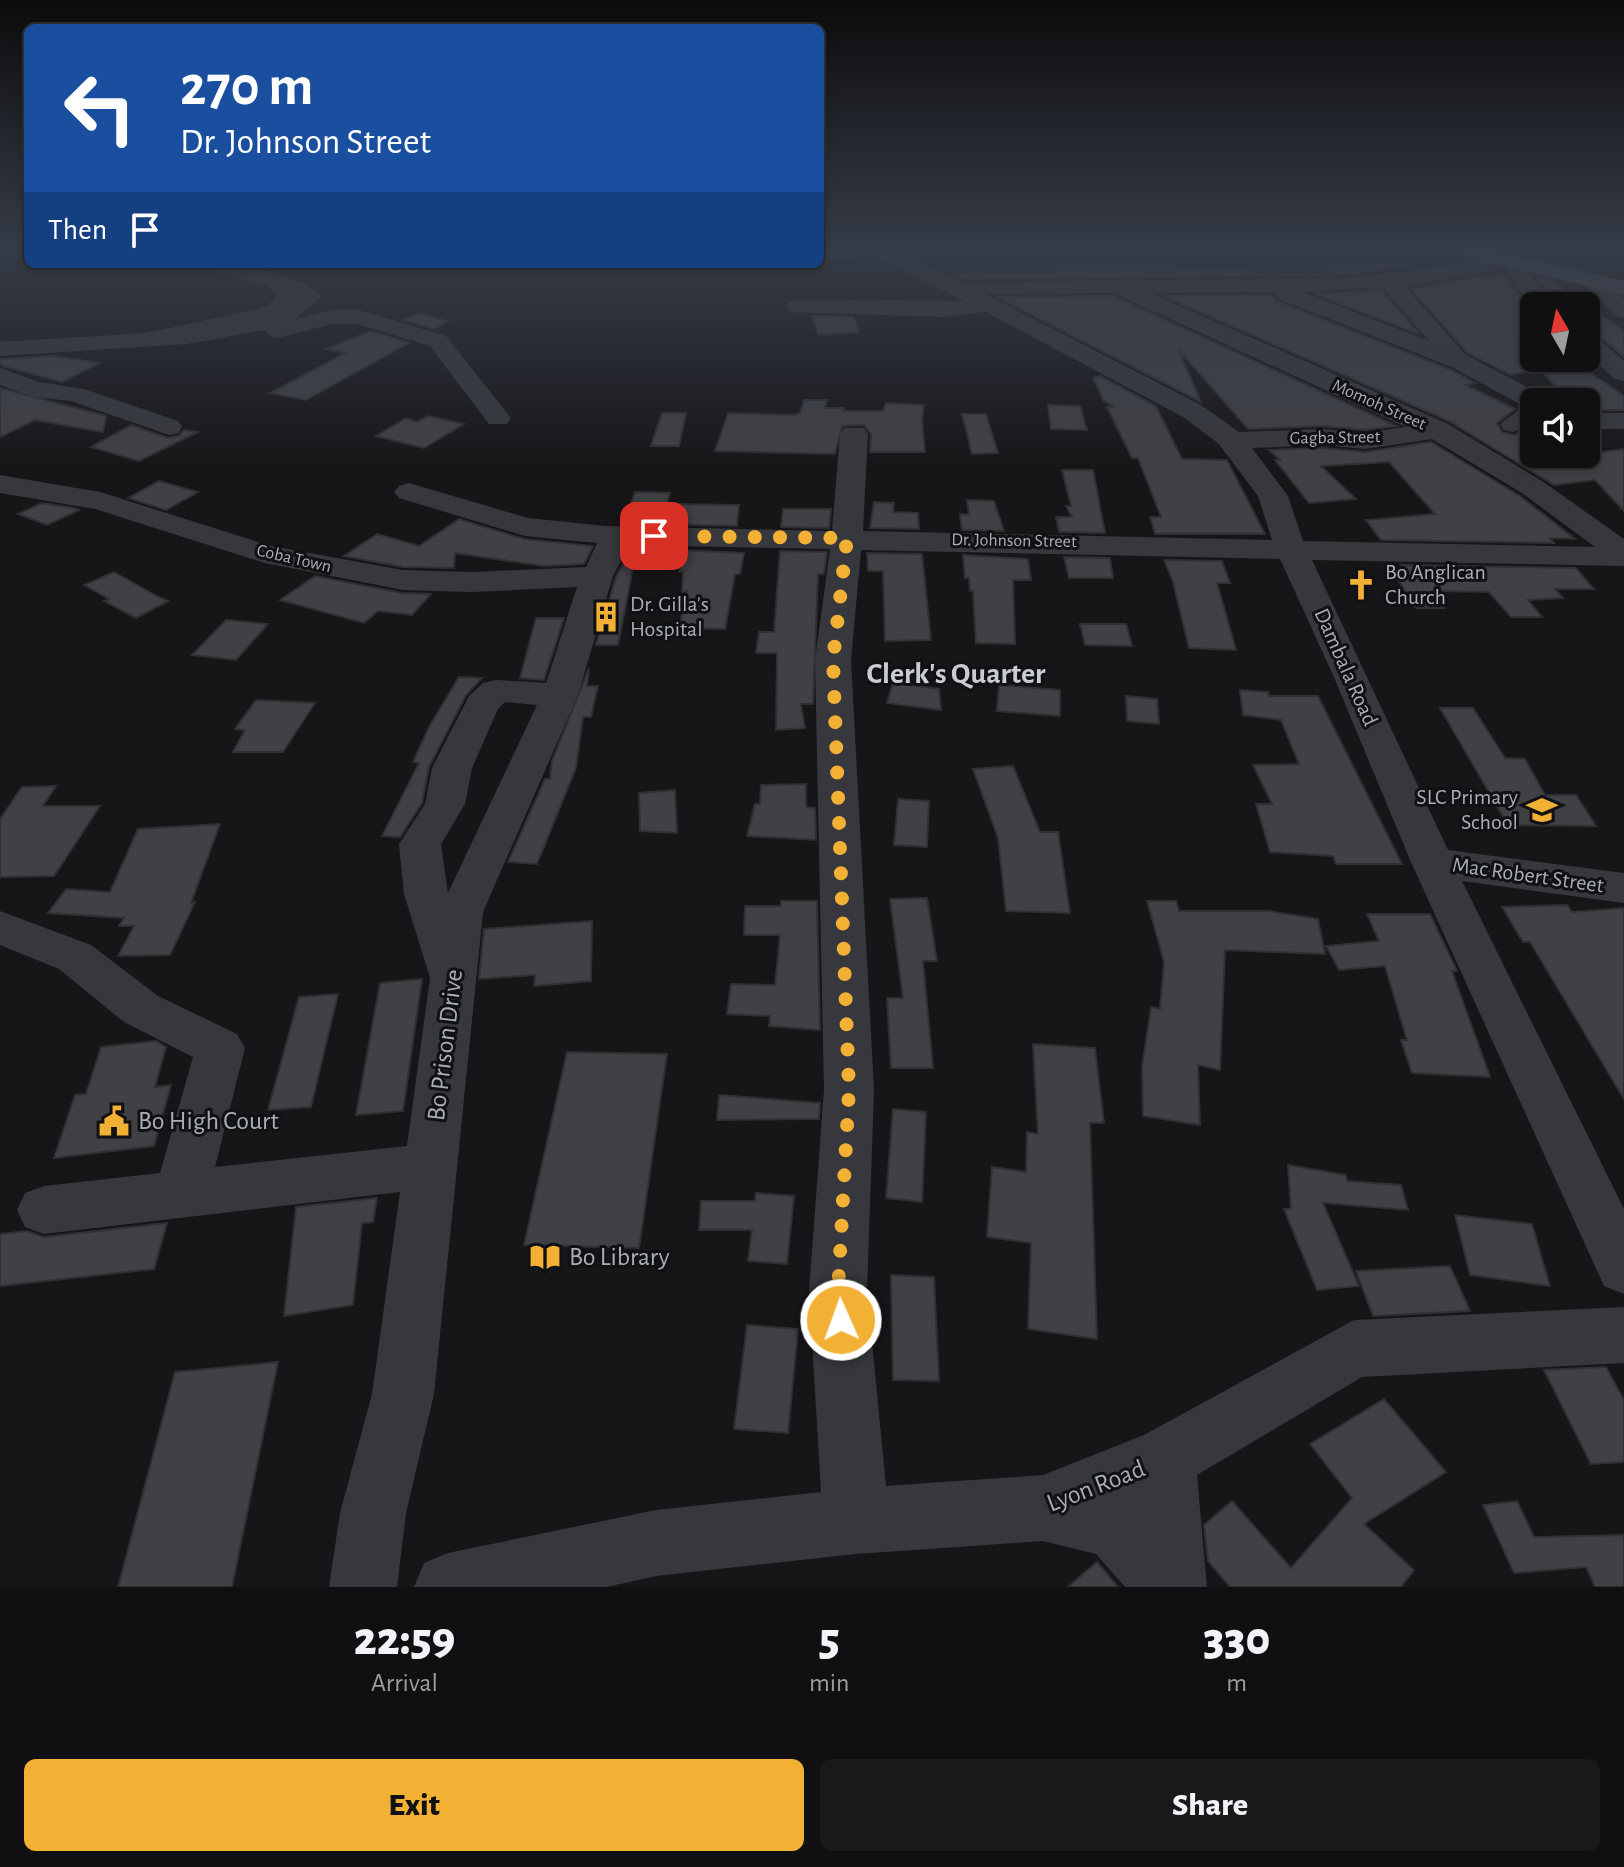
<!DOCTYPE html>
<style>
:root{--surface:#101012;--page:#19191b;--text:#f1f3f6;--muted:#9c9d9f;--line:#303032;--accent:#f2b134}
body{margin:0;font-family:"Alegreya Sans",sans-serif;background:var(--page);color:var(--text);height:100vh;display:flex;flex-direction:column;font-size:30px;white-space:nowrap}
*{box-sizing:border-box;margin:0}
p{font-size:26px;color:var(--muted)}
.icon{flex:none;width:44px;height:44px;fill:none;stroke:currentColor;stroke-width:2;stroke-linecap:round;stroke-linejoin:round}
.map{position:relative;height:1587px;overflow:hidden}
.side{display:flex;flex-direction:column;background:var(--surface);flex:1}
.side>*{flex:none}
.hud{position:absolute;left:24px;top:24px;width:800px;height:244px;border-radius:12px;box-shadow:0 4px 12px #0003,0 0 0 2px var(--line);background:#1a4fa0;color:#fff;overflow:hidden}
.needle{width:52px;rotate:351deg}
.fabs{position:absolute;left:1520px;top:292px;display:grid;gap:16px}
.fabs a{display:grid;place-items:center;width:80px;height:80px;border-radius:12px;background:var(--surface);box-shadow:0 4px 12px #0003,0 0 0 2px var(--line);font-size:40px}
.pin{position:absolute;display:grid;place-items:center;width:68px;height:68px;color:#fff;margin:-34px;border-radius:16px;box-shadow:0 4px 12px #0006}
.me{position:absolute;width:88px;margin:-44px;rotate:358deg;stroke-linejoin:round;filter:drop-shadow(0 0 6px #0008)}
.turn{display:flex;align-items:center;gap:28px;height:168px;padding:0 24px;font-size:36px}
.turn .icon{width:104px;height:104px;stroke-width:2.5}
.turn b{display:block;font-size:56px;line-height:68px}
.then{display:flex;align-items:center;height:76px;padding:0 24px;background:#0003;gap:16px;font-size:30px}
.eta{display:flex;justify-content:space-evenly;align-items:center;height:136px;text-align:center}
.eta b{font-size:48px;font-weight:800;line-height:56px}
.primary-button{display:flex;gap:16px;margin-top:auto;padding:16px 24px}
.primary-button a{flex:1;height:92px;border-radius:12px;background:var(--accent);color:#111;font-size:32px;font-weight:800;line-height:92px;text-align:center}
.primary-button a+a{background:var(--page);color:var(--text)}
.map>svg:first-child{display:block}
.building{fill:#404145;stroke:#303034;stroke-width:2}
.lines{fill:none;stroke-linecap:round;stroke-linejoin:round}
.minor{fill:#37383d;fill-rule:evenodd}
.major{fill:#53555c;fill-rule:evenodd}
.route{stroke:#f2b134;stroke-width:14;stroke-dasharray:0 25.2}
.labels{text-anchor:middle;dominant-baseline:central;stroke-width:6;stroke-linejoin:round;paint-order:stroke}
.far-street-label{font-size:18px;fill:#a8adb8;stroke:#111113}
.poi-label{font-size:22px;fill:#a8adb8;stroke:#111113;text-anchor:start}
.street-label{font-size:22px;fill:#a8adb8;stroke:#111113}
.near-street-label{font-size:26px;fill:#a8adb8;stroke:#111113}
.near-poi-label{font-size:26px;fill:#a8adb8;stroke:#111113;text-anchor:start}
.district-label{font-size:30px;font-weight:bold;fill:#c9ccd4;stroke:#111113}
</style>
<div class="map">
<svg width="1624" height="1587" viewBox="0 0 1624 1587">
<rect width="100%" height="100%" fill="#161618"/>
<g class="building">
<polygon points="1086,262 1088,265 1172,263 1179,270 1251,270 1254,274 1334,273 1324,266 1410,262 1410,265 1349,275 962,279 951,274 1060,273 1054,263"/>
<polygon points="1506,275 1518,294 1534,308 1534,360 1569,358 1624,396 1624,410 1590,410 1586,402 1576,397 1569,400 1534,364 1534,370 1511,375 1468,353 1411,289 1483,276"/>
<polygon points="1537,279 1552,281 1624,331 1624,357 1596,333 1586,330 1586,306 1563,306"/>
<polygon points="1381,290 1419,334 1316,294"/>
<polygon points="1273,295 1276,301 1451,370 1475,383 1466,385 1515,409 1497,423 1502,432 1514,435 1534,426 1534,462 1624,449 1624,511 1595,480 1554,485 1449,421 1164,296"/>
<polygon points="1113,296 1396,426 1365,430 1322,426 1248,429 1178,349 1201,402 997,297"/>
<polygon points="419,313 448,321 434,329 402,320"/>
<polygon points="812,316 854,317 859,332 818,335"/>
<polygon points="371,331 409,343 306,400 270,393 346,353 326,349"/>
<polygon points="54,356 100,363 62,382 0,365 0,359"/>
<polygon points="1100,376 1156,406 1182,459 1227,460 1265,534 1155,534 1150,517 1161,517 1138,458 1132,458 1107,407 1115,407 1104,401 1093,378"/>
<polygon points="0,388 106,416 103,432 35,420 0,437"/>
<polygon points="804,400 827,400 825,408 844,408 844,411 883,411 886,403 924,405 922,420 925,452 870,452 871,434 864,425 842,426 835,454 715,451 728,413 795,415 800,413"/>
<polygon points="1048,405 1080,406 1087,430 1051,429"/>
<polygon points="662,413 686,413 679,446 651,446"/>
<polygon points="962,414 986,414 998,453 972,454"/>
<polygon points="428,416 464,424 424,448 376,436 406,418 417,422"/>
<polygon points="131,425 168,438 179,436 184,430 198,432 139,461 91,447"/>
<polygon points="1431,442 1520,496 1575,539 1550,538 1554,543 1381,540 1366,520 1435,514 1389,462 1321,466 1356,499 1309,503 1275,460 1280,460 1269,450 1322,448 1365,452"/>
<polygon points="1062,470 1093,470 1105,533 1059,532 1056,517 1072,517 1066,506 1071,506"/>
<polygon points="159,481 198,492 166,510 128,498"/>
<polygon points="635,492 670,493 667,504 739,505 737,526 624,523"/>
<polygon points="967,500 994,501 1004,531 962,530 960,514 969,515"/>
<polygon points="874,502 894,503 893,512 918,513 919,529 870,528"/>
<polygon points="42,503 74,508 79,510 47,525 18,514"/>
<polygon points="783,509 831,509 829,528 781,527"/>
<polygon points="459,519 524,539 593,546 584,564 543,566 455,553 454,568 403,567 344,556 377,534 419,546"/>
<polygon points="632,548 744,553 740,574 735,574 725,629 679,628 687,591 682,592 683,572 679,572 680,568 633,568 618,645 596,645 616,577"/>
<polygon points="780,551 827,552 824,574 818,574 813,704 801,704 805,728 776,730 777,653 756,653 759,632 774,632"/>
<polygon points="867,553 922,554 931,640 885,641 883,571 868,571"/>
<polygon points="963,555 1028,559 1031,580 1013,580 1015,644 976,643 973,591 970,591 969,578 965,578"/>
<polygon points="1064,557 1110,558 1113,578 1069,578"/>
<polygon points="1164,560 1222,561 1230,583 1217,583 1236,650 1189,648 1173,582"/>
<polygon points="1401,565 1576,568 1594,589 1555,589 1563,598 1528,600 1542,617 1511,617 1489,592 1434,591 1445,608 1416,608 1396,577 1411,577"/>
<polygon points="114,572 155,595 168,601 136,618 104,601 109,599 84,585"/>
<polygon points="315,576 402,593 431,594 412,615 378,611 364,623 280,600"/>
<polygon points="536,618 564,618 544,680 520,678"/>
<polygon points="226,620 268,624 236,660 192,655"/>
<polygon points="1080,624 1126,624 1132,646 1085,645"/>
<polygon points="589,668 587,686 598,686 591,717 583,717 576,768 537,864 508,862 545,779 550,779 552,761"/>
<polygon points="459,677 482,678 466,695 429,767 422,803 400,837 382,836 419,763 413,762 429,727"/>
<polygon points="893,683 939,689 941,710 887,703"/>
<polygon points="999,685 1060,690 1060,716 997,711"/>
<polygon points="1240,690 1268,692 1269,696 1318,696 1402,864 1336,864 1333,856 1270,852 1256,804 1272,804 1253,765 1299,764 1281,720 1243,715"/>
<polygon points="1126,696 1157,699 1159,724 1127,721"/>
<polygon points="256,700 315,703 283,752 233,752 245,730 235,729"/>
<polygon points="1440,708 1473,708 1505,758 1525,759 1545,795 1576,795 1596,826 1508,825"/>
<polygon points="1013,766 1040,832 1058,832 1070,913 1006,911 998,838 973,769"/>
<polygon points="806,784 806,807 815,808 816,840 747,836 755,804 760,804 761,785"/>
<polygon points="56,786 43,806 100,806 54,876 0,877 0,819 22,787"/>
<polygon points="675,790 677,833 640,831 639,793"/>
<polygon points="898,799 929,801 927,847 894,845"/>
<polygon points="220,824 191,903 195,902 170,955 118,956 134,926 119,926 124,918 48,913 66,889 110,892 138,829"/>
<polygon points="927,898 937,961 923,961 933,1068 891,1068 887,998 903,998 890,899"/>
<polygon points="781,901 817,901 820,1030 769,1026 770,1016 727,1014 731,984 775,985 780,935 744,935 745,906 781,906"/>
<polygon points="1147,901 1176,901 1179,911 1269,911 1318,919 1325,954 1225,950 1220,1070 1198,1065 1200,1125 1143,1116 1142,1067 1151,1007 1160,1009 1164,962"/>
<polygon points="1567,905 1572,912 1624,908 1624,1099 1530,942 1523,942 1502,907"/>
<polygon points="1367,914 1430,914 1457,971 1452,971 1490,1077 1412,1073 1401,1040 1407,1040 1385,966 1339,970 1326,946 1379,941"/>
<polygon points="592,921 591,981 534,986 535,975 479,979 484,929"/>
<polygon points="422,979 403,1111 356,1115 380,983"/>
<polygon points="338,994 311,1107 268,1110 299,997"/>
<polygon points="156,1041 166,1047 155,1087 171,1085 154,1146 54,1158 75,1095 86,1094 101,1047"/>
<polygon points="1033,1044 1095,1048 1104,1123 1090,1123 1097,1339 1028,1329 1031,1243 987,1237 992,1167 1026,1172 1027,1132 1038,1134"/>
<polygon points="567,1052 667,1054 639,1248 524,1245"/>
<polygon points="719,1095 820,1103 819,1119 717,1120"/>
<polygon points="893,1109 926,1112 922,1202 886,1198"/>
<polygon points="1288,1165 1346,1175 1347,1181 1401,1185 1408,1210 1323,1203 1359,1286 1317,1290 1284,1209 1291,1209"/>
<polygon points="756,1193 794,1196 787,1264 748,1261 752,1230 699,1230 701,1201 755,1201"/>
<polygon points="377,1198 373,1222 362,1223 353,1305 284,1316 296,1207"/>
<polygon points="1455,1215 1532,1224 1550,1286 1470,1275"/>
<polygon points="167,1223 154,1269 0,1286 0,1234 27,1231 44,1237"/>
<polygon points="1450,1266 1470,1311 1373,1316 1356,1271"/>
<polygon points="891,1275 934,1277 939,1381 893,1380"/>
<polygon points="747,1325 798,1329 788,1433 734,1429"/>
<polygon points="278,1362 232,1587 118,1587 175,1372"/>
<polygon points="1606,1367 1624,1400 1624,1462 1591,1464 1544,1370"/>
<polygon points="1384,1399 1446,1472 1364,1524 1414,1570 1401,1587 1230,1587 1208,1561 1204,1525 1232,1501 1291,1568 1352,1498 1310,1444"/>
<polygon points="1517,1501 1534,1537 1624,1535 1624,1587 1595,1587 1586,1567 1514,1573 1483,1505"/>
<polygon points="1097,1562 1118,1587 1068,1587"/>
</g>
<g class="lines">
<g class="minor">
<path d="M820,248H889L960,282L1349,278L1470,263L1477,250H1491L1494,254L1486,272L1405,287L1466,355L1540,394L1544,402H1534V423L1513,432L1504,430L1500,424L1519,410L1518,403L1452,367L1277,298L1275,292L1150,293L1448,424L1542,481L1624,539V566L1312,560L1448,850L1624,873V903L1462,881L1624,1209V1294L1604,1286L1411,862L1333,675L1280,559L861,550L851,660L874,1090L867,1291L886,1486L1043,1475L1144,1435L1354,1320L1624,1307V1363L1362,1377L1197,1475L1207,1587H1125L1096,1554L1043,1541L856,1554L656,1576L607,1587H414L424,1563L448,1553L656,1510L821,1492L809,1291L824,1090L815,660L830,549L630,545L613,576L578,695L483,912L434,1394L406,1513L397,1587H329L340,1513L372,1394L400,1192L44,1234L25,1227L17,1210L25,1193L44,1186L160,1173L193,1057L124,1022L59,969L0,945V911L91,945L158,996L237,1034L245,1048L215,1167L407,1146L430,978L404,894L399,844L425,804L432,768L469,696L483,683L496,680L546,683L577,587L471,592L403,590L265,563L95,509L0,493V475L100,492L271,546L403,570L471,572L586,567L597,543L525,536L399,498L394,492L399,486L409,483L528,518L605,526L832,531L840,434L844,428H864L868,434L863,531L1272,540L1258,496L1218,443L1183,417L986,312L944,317L789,312L786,307L789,302L797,300L964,301L881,259L820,260ZM1382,287L1429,341L1302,292ZM1114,293L1406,427L1365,433L1322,429L1239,432L1201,405L985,294ZM1432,439L1522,493L1595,547L1303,541L1288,496L1252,448L1322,445L1365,449ZM505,702L537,705L448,893L441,844L465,804L472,768L498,709Z"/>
<polygon points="1511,255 1518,257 1536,283 1560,306 1536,306 1520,292 1501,261"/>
<path d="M201,264C232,264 301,270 321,297L294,320L332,310H359L446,336L511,418L507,424H489L430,346L357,324H332L277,338L269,336L266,330L186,344L0,356V342L146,333L262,308L273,301L276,293L268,286L204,268Z"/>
<polygon points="1591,274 1599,275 1624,299 1624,318 1616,316 1583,285 1580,280"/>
<polygon points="1586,333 1594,335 1624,361 1624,381 1615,379 1586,353"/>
<polygon points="0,368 39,382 84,389 178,421 182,427 178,433 169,435 71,401 34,397 0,385"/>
<rect x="1586" y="413" width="38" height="16"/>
</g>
<polygon class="major" points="1445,248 1483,248 1624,281 1624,295 1448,253"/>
</g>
<linearGradient id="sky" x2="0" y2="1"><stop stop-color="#0c0c0d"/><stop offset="0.53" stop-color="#363c48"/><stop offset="1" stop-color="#363c48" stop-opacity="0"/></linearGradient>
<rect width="1624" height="470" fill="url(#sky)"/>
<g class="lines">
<polyline class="route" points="654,536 847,538 833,660 849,1090 838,1291 841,1320"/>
</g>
<defs>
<g id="church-bare" transform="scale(2.4)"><path d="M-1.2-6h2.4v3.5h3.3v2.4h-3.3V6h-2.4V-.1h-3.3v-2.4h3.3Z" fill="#f2b134" stroke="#111113" stroke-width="2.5" paint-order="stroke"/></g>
<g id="building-bare" transform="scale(2.4)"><path d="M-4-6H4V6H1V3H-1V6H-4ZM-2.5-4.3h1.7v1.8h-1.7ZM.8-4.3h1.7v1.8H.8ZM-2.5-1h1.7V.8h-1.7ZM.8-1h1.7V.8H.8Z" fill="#f2b134" stroke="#111113" stroke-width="2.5" paint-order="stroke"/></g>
<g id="school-bare" transform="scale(2.4)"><path d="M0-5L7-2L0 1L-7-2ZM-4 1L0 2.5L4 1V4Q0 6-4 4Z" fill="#f2b134" stroke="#111113" stroke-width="2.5" paint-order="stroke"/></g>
<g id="civic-bare" transform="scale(2.4)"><path d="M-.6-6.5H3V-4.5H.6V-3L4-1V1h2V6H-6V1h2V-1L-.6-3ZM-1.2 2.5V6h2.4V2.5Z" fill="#f2b134" stroke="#111113" stroke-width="2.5" paint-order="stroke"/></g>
<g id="library-bare" transform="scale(2.4)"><path d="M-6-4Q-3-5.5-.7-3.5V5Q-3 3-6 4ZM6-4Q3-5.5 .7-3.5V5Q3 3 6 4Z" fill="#f2b134" stroke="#111113" stroke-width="2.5" paint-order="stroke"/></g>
</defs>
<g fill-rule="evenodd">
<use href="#church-bare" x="1361" y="585"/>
<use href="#building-bare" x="606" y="617"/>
<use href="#school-bare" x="1542" y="810"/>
<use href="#civic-bare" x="114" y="1121"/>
<use href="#library-bare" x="545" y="1257"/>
</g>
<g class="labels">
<g class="far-street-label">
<text transform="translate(1379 405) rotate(24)">Momoh Street</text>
<text transform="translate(1335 438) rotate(-1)">Gagba Street</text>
<text transform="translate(1014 541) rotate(1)">Dr. Johnson Street</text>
<text transform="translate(294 559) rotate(13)">Coba Town</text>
</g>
<g class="poi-label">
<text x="1385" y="572">Bo Anglican<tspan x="1385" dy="25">Church</tspan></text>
<text x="630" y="604">Dr. Gilla's<tspan x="630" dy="25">Hospital</tspan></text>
<text x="1518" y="797" text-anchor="end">SLC Primary<tspan x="1518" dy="25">School</tspan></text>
</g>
<g class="street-label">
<text transform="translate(1346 667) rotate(66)">Dambala Road</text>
<text transform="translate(1528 875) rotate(8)">Mac Robert Street</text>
</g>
<g class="near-street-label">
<text transform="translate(445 1045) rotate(-83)">Bo Prison Drive</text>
<text transform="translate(1096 1486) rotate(-21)">Lyon Road</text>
</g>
<g class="near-poi-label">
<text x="138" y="1121">Bo High Court</text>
<text x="569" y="1257">Bo Library</text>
</g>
<g class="district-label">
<text x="956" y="674">Clerk's Quarter</text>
</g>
</g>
</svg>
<div class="fabs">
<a><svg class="needle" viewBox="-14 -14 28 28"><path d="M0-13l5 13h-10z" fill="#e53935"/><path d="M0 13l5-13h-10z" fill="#9c9d9f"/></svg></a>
<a><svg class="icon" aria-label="sound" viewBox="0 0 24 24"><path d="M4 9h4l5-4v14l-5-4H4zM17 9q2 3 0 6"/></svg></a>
</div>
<div class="pin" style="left:654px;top:536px;background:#d93025"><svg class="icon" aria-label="arrive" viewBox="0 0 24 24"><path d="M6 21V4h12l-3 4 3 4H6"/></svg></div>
<svg class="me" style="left:841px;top:1320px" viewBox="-20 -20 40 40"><circle r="17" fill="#f2b134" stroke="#fff" stroke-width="3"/><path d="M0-11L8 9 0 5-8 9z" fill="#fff"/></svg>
<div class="hud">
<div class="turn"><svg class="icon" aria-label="left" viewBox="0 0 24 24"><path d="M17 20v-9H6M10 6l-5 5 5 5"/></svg><div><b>270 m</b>Dr. Johnson Street</div></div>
<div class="then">Then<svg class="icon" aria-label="arrive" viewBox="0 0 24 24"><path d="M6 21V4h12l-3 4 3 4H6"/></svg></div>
</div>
</div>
<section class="side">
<div class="eta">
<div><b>22:59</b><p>Arrival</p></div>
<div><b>5</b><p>min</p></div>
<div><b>330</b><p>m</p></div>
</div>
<div class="primary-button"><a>Exit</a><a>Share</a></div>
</section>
